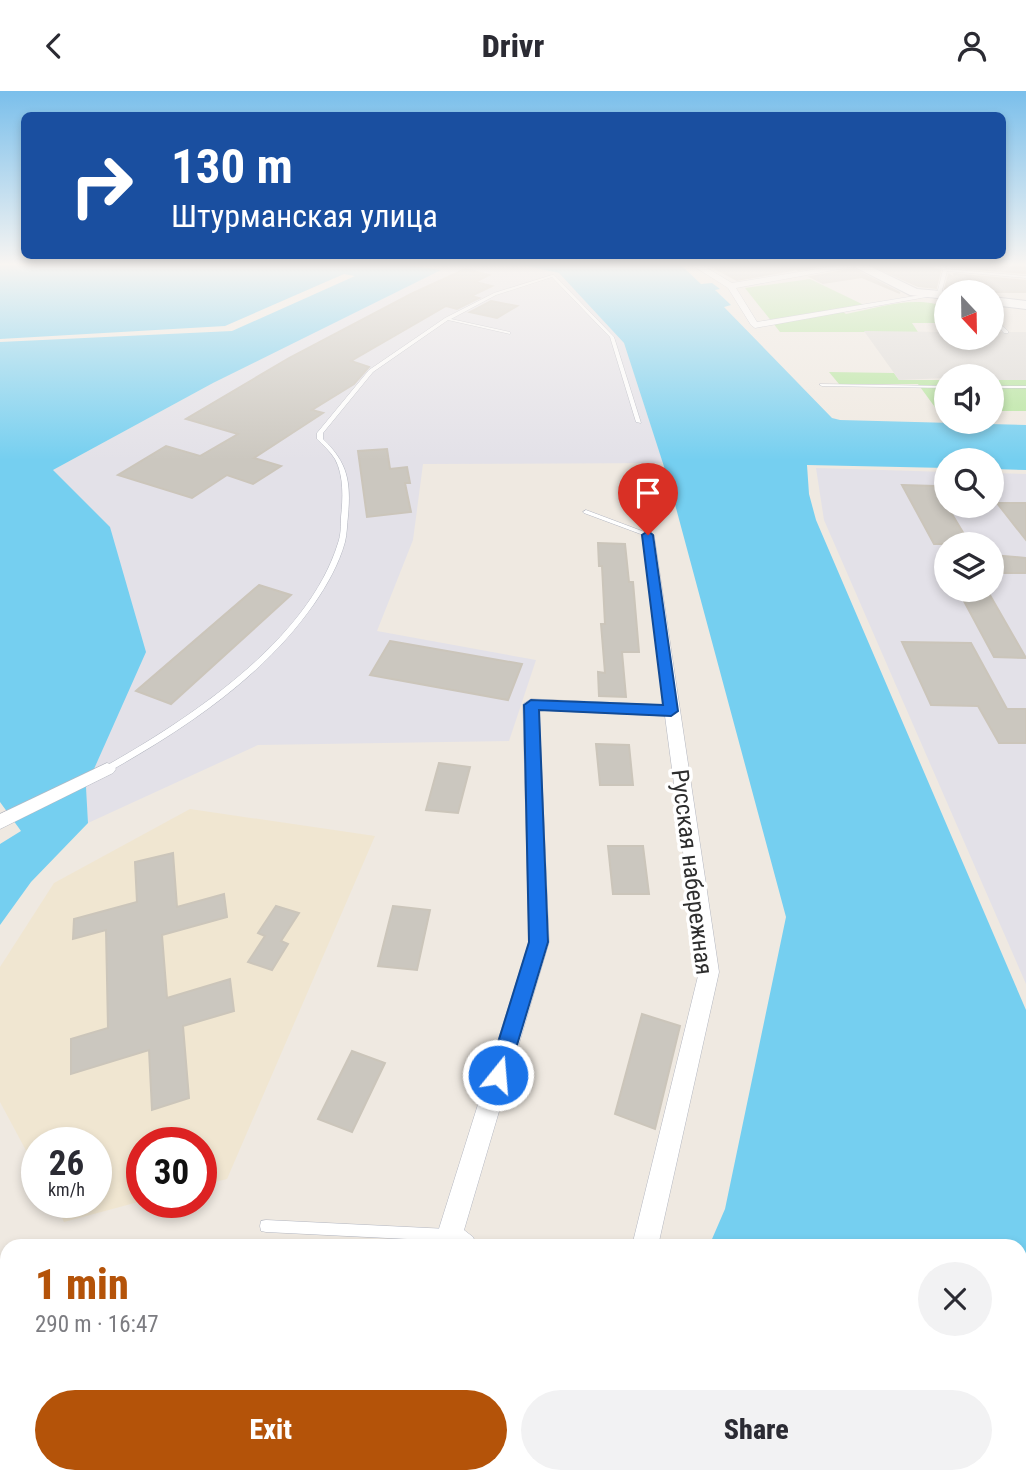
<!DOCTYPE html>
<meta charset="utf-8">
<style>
:root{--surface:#fff;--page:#f2f2f3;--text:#2b2b33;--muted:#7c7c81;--accent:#b45309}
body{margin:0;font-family:"Roboto Condensed",sans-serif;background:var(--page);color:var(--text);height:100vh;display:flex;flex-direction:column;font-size:26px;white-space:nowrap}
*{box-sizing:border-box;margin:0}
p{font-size:23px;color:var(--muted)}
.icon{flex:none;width:38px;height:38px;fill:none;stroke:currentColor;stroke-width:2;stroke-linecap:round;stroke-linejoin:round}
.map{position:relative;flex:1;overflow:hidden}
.drawer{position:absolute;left:0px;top:1148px;width:1027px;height:245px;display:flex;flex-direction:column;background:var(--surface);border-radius:21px 21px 0 0;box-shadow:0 4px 10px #0003}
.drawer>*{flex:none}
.top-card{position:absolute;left:21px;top:21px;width:985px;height:147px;border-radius:10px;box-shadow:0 4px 10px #0003;background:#1a4fa0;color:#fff;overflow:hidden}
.needle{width:46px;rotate:158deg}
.fabs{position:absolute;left:934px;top:189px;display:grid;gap:14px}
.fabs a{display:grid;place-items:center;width:70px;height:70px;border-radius:50%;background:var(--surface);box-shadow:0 4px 10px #0003;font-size:35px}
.speed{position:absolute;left:21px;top:1036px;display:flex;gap:14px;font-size:35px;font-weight:700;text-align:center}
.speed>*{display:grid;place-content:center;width:91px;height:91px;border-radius:50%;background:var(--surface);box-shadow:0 4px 10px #0003;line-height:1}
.speed small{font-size:18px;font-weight:400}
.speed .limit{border:10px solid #d22;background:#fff;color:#111}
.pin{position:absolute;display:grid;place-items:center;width:60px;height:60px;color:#fff;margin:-72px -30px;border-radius:50% 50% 50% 0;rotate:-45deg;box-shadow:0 0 7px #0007}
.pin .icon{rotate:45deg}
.me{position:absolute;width:77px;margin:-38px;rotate:17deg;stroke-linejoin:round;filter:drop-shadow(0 0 5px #0008)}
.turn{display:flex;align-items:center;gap:24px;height:147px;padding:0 35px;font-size:32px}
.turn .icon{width:91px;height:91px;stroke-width:2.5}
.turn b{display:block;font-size:49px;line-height:60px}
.round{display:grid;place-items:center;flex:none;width:74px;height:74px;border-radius:37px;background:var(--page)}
.overview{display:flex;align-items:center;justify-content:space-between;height:119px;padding:0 35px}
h1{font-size:42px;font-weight:800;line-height:52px;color:var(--accent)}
.action{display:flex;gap:14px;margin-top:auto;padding:14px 35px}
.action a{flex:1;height:80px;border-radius:42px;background:var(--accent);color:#fff;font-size:28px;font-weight:800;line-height:80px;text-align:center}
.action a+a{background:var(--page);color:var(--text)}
header{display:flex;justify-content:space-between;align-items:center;height:91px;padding:0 35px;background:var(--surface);font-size:32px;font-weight:800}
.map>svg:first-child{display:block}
.industrial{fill:#e3e1e8;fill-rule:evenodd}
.education{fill:#f0e6d1}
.green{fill:#b6e59e}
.plaza{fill:#dfdcd8}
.water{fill:#75cff0}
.pier{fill:#efe9e1}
.building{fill:#cbc7bf;stroke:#cbc5ba;stroke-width:2}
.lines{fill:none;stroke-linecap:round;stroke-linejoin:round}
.lane-casing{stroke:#b4b7c1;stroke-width:1}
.street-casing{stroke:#b4b7c1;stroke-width:1}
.secondary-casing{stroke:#b4b7c1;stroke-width:2}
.lane{fill:#fff;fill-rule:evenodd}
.street{fill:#fff;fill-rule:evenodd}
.secondary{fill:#fff;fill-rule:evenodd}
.route{fill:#1a73e8;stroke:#114b97;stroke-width:2}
.labels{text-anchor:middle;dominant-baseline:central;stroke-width:7;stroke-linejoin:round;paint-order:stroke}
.street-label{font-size:24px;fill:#2e2e2e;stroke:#fff}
</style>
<header><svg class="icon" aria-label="back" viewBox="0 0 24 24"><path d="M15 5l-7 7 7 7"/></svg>Drivr<svg class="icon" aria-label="person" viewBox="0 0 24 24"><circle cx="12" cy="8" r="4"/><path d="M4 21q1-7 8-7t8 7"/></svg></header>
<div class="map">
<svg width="1026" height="1393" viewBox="0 0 1026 1393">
<rect width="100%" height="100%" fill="#efe9e1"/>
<g class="industrial">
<polygon points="406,174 522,174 559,182 624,252 663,372 423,373 413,449 377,540 536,569 509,650 258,654 88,732 86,696 104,655 53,379 213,292 439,179"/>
<path d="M816,377L947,381V415H992V382L1026,383V893L824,429ZM947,453H992V499H947Z"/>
</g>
<polygon class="education" points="190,718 375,745 227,1088 201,1094 201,1052 142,1052 142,1110 64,1131 54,1111 96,1111 96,1052 37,1052 37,1080 0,1011 0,876 54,792"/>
<g class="green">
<path d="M810,188L864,214L839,218L846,223C877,217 917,203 947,217V232H912L918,241H780L745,197Z"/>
<polygon points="829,281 894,282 899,289 947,289 947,319 937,319 918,293 839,293"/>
<rect x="992" y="289" width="34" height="31"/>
</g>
<polygon class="plaza" points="864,240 947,241 947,247 992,247 992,241 1026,241 1026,289 992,289 992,285 899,289"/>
<g class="water">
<polygon points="0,174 406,174 441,179 213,292 53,379 110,436 146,561 86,696 88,732 31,791 0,834 0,753 21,740 0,711"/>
<polygon points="522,174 681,174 701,193 712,192 720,198 715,199 731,214 724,216 832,327 840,329 1026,334 1026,379 992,378 992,369 947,369 947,377 807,374 809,403 816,429 1026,919 1026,1393 606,1393 609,1386 1020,1386 1020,1155 709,1155 725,1118 786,826 669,391 624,252 559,182"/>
</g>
<polygon class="pier" points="344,183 355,185 232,240 0,251 0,248 225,235"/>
<g class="building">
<polygon points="709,174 825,174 798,179 792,176 793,179 737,189"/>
<polygon points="886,174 926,174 940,180 936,197 918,195 876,176"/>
<polygon points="952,174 1026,177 1026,182 952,176"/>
<polygon points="465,178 489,184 475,191 492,195 471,205 479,207 457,218 446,215 351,270 369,276 354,293 312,319 323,322 254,367 281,375 253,393 227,384 192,407 118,384 166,355 200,365 238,343 186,328 289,267 411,203"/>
<polygon points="853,178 900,202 862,186 823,192 811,186"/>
<polygon points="954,183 1026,190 1026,201 967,201 945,198 949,184 955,187"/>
<polygon points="491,210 517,215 497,227 470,221"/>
<polygon points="387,358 390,378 407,376 410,392 405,392 411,421 367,426 358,360"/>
<polygon points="902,394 935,395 970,453 934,453"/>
<polygon points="997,412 1026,412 1026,449"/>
<polygon points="598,452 625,453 629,491 633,491 639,561 622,561 626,606 599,605 598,581 605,582 601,533 605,533 602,475 599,475"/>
<polygon points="992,464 1026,467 1026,482 992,482"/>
<polygon points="259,494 291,504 171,613 136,600"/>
<polygon points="958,499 987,499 1026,567 994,566"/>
<polygon points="390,550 522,573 508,609 370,584"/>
<polygon points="902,551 971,552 1007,618 1026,618 1026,652 999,652 978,615 931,614"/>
<polygon points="596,653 629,654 633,694 600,694"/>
<polygon points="439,672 470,676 458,722 426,719"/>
<polygon points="608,755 643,755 649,803 613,803"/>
<polygon points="173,762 177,816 224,803 227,826 162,844 167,907 230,888 234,920 183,935 189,1007 152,1019 149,959 71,983 71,948 108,937 106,839 73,848 74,828 137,811 135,771"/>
<polygon points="276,815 299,822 281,850 288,853 272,879 248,871 265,845 258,842"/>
<polygon points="393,815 430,819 417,879 378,875"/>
<polygon points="642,923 680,935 655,1038 615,1023"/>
<polygon points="352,960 385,972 352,1041 318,1028"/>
</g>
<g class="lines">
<g class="lane-casing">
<g id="lane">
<polygon points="940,174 944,174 946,178 1026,185 1026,187 947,180 941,203 947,206 946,208 937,203 943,179"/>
<path d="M552,184H554L614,246L641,332L636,331L610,246L552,186L496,204L451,228L510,241V243L448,229L373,281L323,342V348C348,372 351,391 348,425C347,433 347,443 345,451C339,473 327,494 314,513C263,586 186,637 110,680H104L103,678L104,676C189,628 308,550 338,452C341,444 341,434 341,426C343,407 344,385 335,368C330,360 323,354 317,348V342L369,279L445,227L494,202Z"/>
<polygon points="992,215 997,220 992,223"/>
<polygon points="992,226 1008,240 1008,242 1004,242 992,230"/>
<polygon points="820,293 947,295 947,297 822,295 820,294"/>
<rect x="992" y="295" width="34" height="2"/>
<polygon points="586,419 650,443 651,444 646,445 584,422 583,421"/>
<polygon points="266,1129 448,1138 453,1139 454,1144 453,1149 448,1150 266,1141 261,1140 260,1135 261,1130"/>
</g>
</g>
<g class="street-casing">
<g id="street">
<polygon points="692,174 702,174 732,192 842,174 861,174 736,197 757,231 939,201 943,203 755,237 751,234 728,197"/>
<polygon points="648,440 654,444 719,881 658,1155 632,1155 699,881 665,625 539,619 549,851 464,1139 473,1146 477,1155 443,1155 437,1144 529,851 523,613 531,608 664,614 642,444"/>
<polygon points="107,672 113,674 116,678 113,682 0,738 0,723"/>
<polygon points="539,1386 570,1386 567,1393 536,1393"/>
</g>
</g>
<g class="secondary-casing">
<g id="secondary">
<polygon points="851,174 867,174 917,198 951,201 947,201 947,208 910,204"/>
<polygon points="992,206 1026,210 1026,218 992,214"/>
</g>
</g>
<use href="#lane" class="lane"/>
<use href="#street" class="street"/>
<use href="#secondary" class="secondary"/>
</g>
<linearGradient id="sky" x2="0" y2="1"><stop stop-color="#7abfeb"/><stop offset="0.47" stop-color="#f8f5f2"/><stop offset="1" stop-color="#f8f5f2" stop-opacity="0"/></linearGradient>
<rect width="1026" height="369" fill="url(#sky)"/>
<polygon class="route" points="648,440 653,444 678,620 671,625 539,619 548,851 508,984 505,991 498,995 491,991 488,984 529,851 524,614 531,609 663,614 642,444"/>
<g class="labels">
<g class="street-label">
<text transform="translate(692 781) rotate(83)">Русская набережная</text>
</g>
</g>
</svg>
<div class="fabs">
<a><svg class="needle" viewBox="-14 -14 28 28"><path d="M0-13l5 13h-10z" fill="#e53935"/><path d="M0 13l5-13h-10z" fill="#7c7c81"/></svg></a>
<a><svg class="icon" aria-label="sound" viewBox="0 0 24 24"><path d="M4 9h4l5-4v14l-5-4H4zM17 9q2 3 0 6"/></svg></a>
<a><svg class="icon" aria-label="search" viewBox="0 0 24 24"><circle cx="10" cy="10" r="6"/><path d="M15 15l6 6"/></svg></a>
<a><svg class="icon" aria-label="layers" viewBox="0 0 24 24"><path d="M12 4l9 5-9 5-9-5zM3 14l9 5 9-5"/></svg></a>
</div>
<div class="speed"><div>26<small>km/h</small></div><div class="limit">30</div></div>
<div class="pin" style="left:648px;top:444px;background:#d93025"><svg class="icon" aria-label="arrive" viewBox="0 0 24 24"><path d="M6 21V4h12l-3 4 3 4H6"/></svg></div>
<svg class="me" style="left:498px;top:984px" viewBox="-20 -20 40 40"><circle r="17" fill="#1a73e8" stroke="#fff" stroke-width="3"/><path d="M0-11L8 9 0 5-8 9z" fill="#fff"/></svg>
<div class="top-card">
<div class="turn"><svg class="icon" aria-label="right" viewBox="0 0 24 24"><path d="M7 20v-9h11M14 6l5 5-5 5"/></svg><div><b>130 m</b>Штурманская улица</div></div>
</div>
<section class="drawer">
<div class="overview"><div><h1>1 min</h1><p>290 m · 16:47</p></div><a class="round"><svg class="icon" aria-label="close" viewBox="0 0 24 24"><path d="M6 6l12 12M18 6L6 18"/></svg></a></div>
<div class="action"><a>Exit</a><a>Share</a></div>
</section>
</div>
